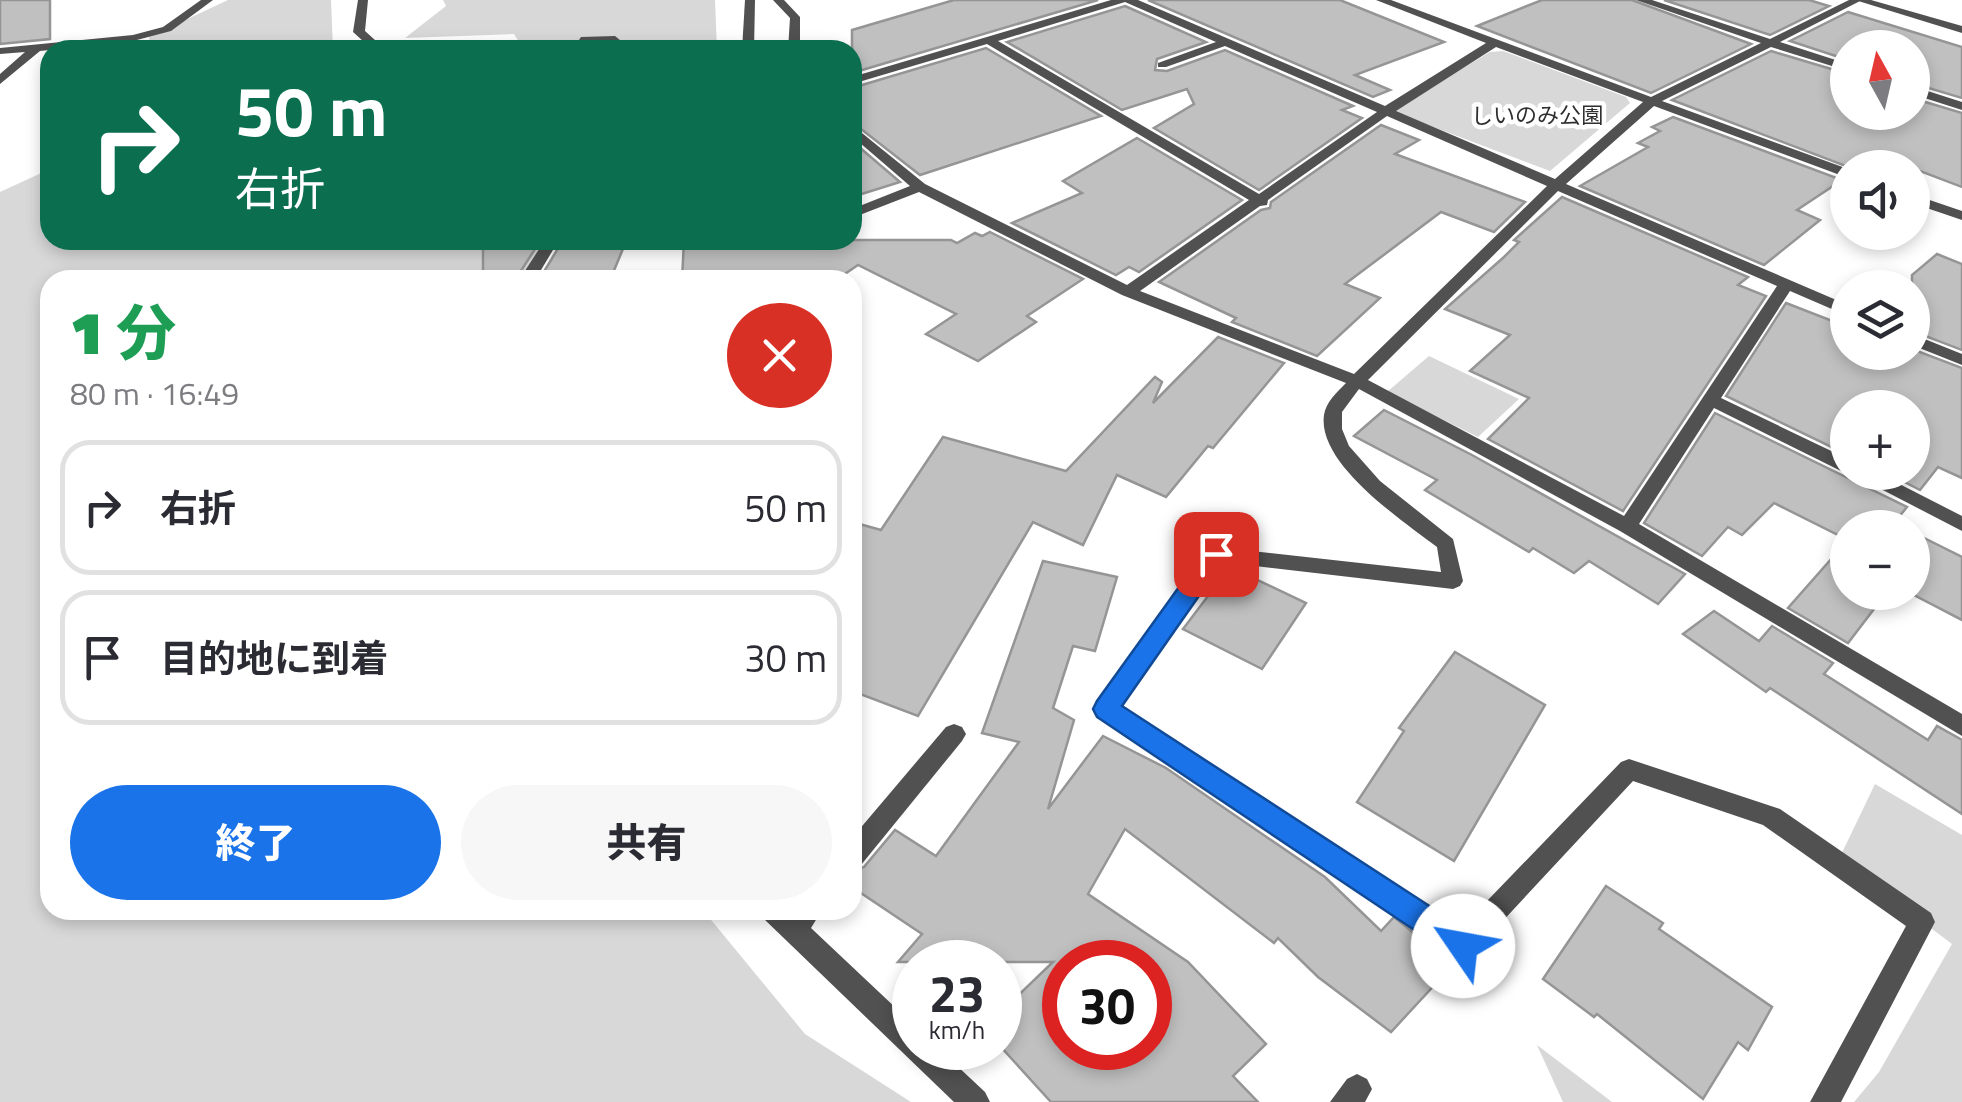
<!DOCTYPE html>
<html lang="ja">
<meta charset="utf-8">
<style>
:root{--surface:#fff;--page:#f7f7f7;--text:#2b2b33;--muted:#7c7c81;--line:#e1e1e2;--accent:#1a73e8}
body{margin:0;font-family:"Titillium Web","Noto Sans JP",sans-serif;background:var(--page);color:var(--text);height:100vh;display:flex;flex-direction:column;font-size:38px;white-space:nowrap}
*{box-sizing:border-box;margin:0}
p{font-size:32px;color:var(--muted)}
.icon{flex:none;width:55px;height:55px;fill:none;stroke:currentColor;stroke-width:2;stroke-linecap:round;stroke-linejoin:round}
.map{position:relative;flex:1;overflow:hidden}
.side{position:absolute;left:40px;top:270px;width:822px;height:650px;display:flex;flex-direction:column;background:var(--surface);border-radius:30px;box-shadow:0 5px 15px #0003}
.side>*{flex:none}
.guide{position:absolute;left:40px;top:40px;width:822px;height:210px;border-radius:30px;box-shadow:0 5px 15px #0003;background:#0b6e4f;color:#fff;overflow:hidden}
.needle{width:65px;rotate:352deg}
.tools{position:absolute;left:1830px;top:30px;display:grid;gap:20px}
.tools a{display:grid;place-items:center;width:100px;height:100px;border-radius:50%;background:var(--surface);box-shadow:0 5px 15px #0003;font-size:50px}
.speed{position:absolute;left:892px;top:940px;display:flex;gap:20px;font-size:50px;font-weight:700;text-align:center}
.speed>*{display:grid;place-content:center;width:130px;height:130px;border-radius:50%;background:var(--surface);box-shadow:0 5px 15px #0003;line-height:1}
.speed small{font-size:25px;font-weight:400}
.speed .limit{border:15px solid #d22;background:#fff;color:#111}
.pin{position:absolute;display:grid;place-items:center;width:85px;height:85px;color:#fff;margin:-42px;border-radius:20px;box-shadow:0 5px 15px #0006}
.me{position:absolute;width:110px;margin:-55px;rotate:303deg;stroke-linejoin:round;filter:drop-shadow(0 0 8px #0008)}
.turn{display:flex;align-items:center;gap:35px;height:210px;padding:0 30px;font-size:45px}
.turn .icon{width:130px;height:130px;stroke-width:2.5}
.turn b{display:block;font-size:70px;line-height:85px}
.round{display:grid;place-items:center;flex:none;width:105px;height:105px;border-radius:52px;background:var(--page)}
.head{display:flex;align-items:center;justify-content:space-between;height:170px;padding:0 30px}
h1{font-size:60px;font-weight:800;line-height:75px;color:#1e9e55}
.action{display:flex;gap:20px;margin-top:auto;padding:20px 30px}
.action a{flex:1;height:115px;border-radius:60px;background:var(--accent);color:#fff;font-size:40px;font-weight:800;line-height:115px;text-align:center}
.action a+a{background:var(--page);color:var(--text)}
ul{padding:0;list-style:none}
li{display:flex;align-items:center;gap:30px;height:135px;margin:0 20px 15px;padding:0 10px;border:5px solid var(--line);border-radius:30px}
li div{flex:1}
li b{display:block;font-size:38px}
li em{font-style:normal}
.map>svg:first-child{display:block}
.green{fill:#d8d8d8}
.building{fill:#c0c0c0;stroke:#959595;stroke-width:2.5;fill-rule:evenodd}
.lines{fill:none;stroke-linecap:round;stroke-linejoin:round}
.minor{fill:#515151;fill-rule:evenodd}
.tertiary{fill:#515151;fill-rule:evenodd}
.route{fill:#1a73e8;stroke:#114b97;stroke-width:2.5}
.labels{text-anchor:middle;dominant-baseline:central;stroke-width:9;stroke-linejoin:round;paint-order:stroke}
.far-park-label{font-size:22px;fill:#2f2f2f;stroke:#fff}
</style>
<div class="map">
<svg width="1962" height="1102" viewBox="0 0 1962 1102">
<rect width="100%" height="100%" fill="#fff"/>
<g class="green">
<polygon points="228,0 331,0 333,50 151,50 149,37"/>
<polygon points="443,0 715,0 717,50 524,50 514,34 405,38 446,6"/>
<polygon points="1503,51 1626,97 1630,103 1550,171 1391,111 1490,52"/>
<polygon points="50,169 50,240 551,240 526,280 50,280 50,910 703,910 805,1034 911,1102 0,1102 0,192"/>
<polygon points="1429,356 1519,399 1478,437 1387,392"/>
<polygon points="1875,784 1962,835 1962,1102 1854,1102 1879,1072 1952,944 1839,859"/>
<polygon points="1537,1045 1612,1102 1563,1102"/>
</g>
<g class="building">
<polygon points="0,0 50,0 50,39 0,44"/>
<polygon points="954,0 1098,0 852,73 852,30"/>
<polygon points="1148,0 1340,0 1444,42 1355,75 1390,90 1373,97"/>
<polygon points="1542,0 1632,0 1751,44 1651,93 1477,26"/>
<polygon points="1664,0 1809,0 1829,6 1770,35"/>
<polygon points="1125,6 1206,42 1157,59 1155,70 1167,71 1225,50 1353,106 1342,110 1362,118 1259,190 1154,128 1194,104 1187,89 1122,110 1007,42"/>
<polygon points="1848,12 1962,47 1962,98 1912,83 1912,48 1848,48 1848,60 1790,41"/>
<polygon points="986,48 1101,116 920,175 852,122 852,88"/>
<polygon points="1771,51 1848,74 1848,112 1912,112 1912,98 1962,113 1962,187 1878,155 1859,168 1851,168 1672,100"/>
<polygon points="1673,117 1842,180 1797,210 1820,220 1764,265 1580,186 1648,147 1638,143 1660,131 1652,127"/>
<polygon points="1381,125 1419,140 1395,154 1525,202 1494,232 1441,212 1345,284 1380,298 1317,356 1232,322 1236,318 1159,282 1261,210 1270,208 1271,202"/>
<polygon points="1137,138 1242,200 1139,272 1129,267 1116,275 1012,223 1082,193 1063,181"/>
<polygon points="852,141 900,182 852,197"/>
<polygon points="1562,197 1748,277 1738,285 1766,296 1623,511 1488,439 1529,398 1470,371 1510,335 1445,309 1504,257 1519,242 1514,240"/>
<polygon points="990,232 1083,279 1027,316 1036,322 978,361 926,334 956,314 858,265 836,280 682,280 684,240 951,240 957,243 975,233 982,236"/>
<polygon points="625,244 610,280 539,280 560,245"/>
<polygon points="537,246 515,280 483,280 483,247"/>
<polygon points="1937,254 1962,264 1962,350 1912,331 1912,275"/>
<polygon points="1786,303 1848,327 1848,352 1912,352 1912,349 1962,368 1962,478 1938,467 1920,490 1885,472 1912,472 1912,408 1848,408 1848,455 1726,396"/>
<polygon points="1218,337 1284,363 1213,448 1208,446 1166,497 1117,475 1083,545 1033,522 918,716 852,691 852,522 881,530 943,437 1066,471 1155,377 1162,382 1153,403"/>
<polygon points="1384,410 1472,455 1685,574 1658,604 1589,561 1574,573 1533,548 1529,552 1425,490 1437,480 1354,436"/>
<polygon points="1715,413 1907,507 1894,523 1904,528 1848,528 1848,540 1774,503 1742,535 1728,527 1702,556 1644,523"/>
<polygon points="1912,532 1962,557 1962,620 1912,594"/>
<polygon points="1848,540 1848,592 1887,592 1848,643 1788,608"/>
<path d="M1043,561L1117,577L1095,651L1073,646L1053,708L1074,720L1048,809L1103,736L1166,768L1325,877L1381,931L1394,917L1453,965L1391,1032L1318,977L1278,938L1274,943L1125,829L1088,894L1188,962L1266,1044L1233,1076L1258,1102H1051L1000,1046V1013L1053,962H898L922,934L852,887V871L864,867L895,830L936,856L1019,742L982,733ZM1065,962H1150V1048H1065Z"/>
<polygon points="1230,567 1306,603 1262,669 1183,629"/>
<polygon points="1714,611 1759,641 1772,626 1833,663 1824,674 1928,740 1937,726 1962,740 1962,814 1770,688 1766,692 1683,634"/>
<polygon points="1455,652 1545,705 1454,861 1357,802 1404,731 1399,728"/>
<polygon points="1606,886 1663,923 1659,929 1772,1007 1748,1050 1738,1042 1703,1099 1597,1014 1594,1017 1543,979"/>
</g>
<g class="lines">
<g class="minor">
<polygon points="201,0 213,0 171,31 133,41 40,51 0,84 0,74 25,52 0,54 0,48 133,35 163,27"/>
<polygon points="358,0 368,0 365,31 386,50 373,50 353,32"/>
<polygon points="745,0 755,0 754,50 742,50"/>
<polygon points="773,0 784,0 800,17 800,50 788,50 790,18"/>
<path d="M1111,0H1138L1385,106L1486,43L1376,0H1391L1651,97L1761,43L1636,0H1652L1770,39L1849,0H1862L1780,42L1848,64V71L1771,47L1662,101L1848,169V178L1654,106L1566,184L1848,305V316L1790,291L1721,398L1848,459V472H1876L1962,516V531L1850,473L1841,471L1714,408L1639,524L1962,714V736L1620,531L1359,389L1342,412V429L1349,446L1380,481L1453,539L1463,581L1460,586L1453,589L1221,562L1120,707L1461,928L1621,762L1629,759L1780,809L1931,913L1935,922L1841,1102H1810L1906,926L1763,825L1633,781L1472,954L1463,958L1098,716L1095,709L1098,702L1209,549L1216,547L1441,572L1437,547C1403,521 1317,464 1324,415C1326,402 1337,392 1346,383L1122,295L919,192L852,218V209L910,186L852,136V125L925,184L1127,285L1249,200L987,44L852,84V77ZM1125,2L1216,42L1158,63V67H1166L1225,46L1377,112L1259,194L998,41ZM1496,47L1643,102L1555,179L1396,111ZM1387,116L1547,186L1354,374L1140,291L1260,206L1267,205L1268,200ZM1558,191L1777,286L1624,516L1368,380Z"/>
<polygon points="615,36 632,50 620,50 612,42 589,42 584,50 572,50 581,37"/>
<polygon points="1912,86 1962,102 1962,110 1912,94"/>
<polygon points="1912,194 1962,211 1962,220 1912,203"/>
<polygon points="545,240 559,240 535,280 519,280"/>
<polygon points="1912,334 1962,354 1962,365 1912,345"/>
<polygon points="954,724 962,727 966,734 962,741 861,865 852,868 852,838 946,727"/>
<polygon points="760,910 822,910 811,928 915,1026 915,1048 938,1048 985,1092 990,1102 954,1102 764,919"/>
<polygon points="1357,1074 1367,1079 1372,1089 1365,1102 1330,1102 1347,1079"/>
</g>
<polygon class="tertiary" points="1855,0 1871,0 1962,26 1962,33"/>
</g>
<polygon class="route" points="1216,545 1227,554 1224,560 1122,706 1474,935 1478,946 1474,956 1463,960 1453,956 1097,717 1093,709 1097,701 1207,548"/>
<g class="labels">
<g class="far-park-label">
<text x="1537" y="115">しいのみ公園</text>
</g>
</g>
</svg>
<div class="tools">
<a><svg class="needle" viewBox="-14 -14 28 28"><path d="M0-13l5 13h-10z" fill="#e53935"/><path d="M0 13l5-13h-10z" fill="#7c7c81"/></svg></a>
<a><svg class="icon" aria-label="sound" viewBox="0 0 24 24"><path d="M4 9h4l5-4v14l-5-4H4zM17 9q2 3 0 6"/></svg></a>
<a><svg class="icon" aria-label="layers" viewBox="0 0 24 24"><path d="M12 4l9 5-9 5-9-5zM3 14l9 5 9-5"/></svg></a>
<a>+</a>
<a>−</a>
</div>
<div class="speed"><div>23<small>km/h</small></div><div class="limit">30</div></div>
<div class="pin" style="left:1216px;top:554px;background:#d93025"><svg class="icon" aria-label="arrive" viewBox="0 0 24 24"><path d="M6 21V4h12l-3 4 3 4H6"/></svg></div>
<svg class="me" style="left:1463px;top:946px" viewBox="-20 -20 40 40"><circle r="19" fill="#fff"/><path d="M0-13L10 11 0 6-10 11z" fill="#1a73e8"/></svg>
<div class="guide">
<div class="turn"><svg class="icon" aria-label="right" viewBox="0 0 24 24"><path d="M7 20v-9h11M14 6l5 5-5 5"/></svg><div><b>50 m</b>右折</div></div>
</div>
<section class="side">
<div class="head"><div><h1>1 分</h1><p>80 m · 16:49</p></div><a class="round" style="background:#d93025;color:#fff"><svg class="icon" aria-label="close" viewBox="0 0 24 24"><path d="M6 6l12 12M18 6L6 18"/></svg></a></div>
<ul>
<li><svg class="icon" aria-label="right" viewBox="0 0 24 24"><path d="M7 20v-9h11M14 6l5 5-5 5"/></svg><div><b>右折</b></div><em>50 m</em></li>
<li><svg class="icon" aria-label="arrive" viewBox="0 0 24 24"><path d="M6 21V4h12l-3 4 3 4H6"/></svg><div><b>目的地に到着</b></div><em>30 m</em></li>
</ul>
<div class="action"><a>終了</a><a>共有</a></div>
</section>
</div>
